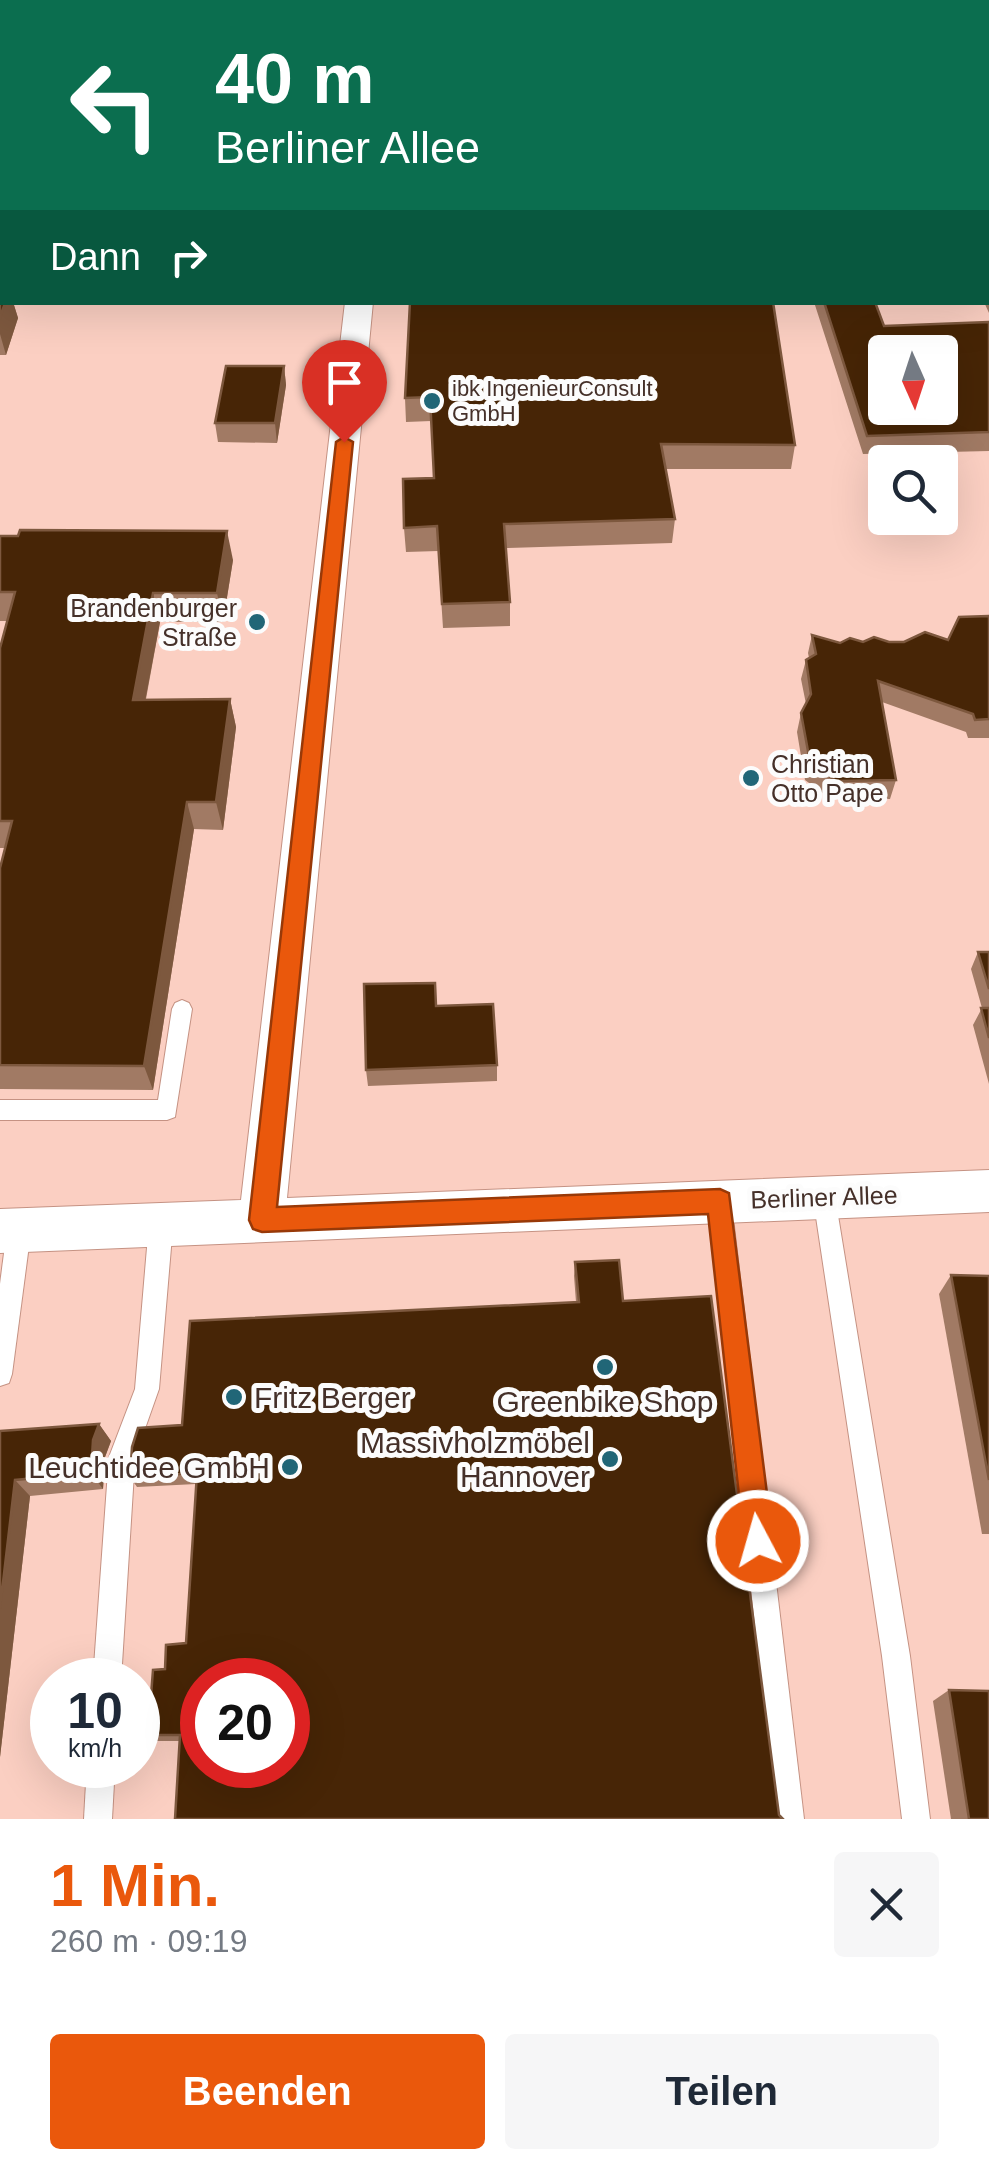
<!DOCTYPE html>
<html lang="de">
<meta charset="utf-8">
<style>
:root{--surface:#fff;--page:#f6f6f7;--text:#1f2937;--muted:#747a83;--accent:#ea580c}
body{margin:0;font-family:Arial,sans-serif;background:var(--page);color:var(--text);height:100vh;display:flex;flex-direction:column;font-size:38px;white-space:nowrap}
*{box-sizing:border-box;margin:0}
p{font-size:32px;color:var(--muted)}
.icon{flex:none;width:55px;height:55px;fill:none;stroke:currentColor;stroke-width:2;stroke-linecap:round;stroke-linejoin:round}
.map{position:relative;height:1819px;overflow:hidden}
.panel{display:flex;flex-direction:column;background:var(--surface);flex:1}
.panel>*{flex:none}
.banner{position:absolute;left:0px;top:0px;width:990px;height:305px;box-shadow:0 10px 40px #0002;background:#0b6e4f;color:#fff;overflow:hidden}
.needle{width:65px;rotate:177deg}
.buttons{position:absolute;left:868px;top:335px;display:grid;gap:20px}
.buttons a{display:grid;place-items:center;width:90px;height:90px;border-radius:10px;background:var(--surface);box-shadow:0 10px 40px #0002;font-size:50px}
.speed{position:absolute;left:30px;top:1658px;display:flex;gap:20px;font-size:50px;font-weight:700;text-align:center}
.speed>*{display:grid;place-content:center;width:130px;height:130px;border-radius:50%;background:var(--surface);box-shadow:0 10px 40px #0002;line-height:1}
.speed small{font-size:25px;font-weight:400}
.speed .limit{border:15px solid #d22;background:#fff;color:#111}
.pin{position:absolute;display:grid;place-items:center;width:85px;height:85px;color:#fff;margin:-102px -42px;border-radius:50% 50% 50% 0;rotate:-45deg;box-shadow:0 0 10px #0007}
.pin .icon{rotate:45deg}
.me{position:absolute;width:110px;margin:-55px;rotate:354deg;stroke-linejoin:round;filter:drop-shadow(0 0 8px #0008)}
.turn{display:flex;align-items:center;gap:35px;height:210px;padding:0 50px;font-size:45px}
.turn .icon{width:130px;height:130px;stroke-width:2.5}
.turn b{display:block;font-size:70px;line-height:85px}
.then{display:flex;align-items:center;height:95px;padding:0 50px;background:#0003;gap:20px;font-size:38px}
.round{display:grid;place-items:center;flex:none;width:105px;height:105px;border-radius:10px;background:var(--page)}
.overview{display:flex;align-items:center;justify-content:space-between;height:170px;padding:0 50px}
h1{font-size:60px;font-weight:600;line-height:75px;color:var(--accent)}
.primary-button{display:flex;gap:20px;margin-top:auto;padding:20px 50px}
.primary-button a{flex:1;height:115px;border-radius:10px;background:var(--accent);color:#fff;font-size:40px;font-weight:600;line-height:115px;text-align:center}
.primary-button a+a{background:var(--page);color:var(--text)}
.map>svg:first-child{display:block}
.green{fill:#dfc64b}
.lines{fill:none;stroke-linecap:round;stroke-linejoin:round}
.stream{fill:#4bad77;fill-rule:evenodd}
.service-casing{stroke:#c59283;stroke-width:2}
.minor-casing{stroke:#c59283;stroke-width:2}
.service{fill:#fff;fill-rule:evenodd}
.minor{fill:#fff;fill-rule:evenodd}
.wall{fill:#a17a64}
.shaded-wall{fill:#7d583e}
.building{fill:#472506;stroke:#7d583e;stroke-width:2.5;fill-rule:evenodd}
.route{fill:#ea580c;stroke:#983908;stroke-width:2.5}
.poi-dot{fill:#216677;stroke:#fcfcfc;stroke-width:4}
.labels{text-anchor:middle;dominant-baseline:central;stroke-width:10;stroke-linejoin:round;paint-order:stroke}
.far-poi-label{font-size:22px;fill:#453029;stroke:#fcfcfc;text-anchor:start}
.poi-label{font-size:25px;fill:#453029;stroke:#fcfcfc;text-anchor:end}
.street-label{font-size:25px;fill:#453029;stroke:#fcfcfc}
.near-poi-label{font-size:30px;fill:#453029;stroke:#fcfcfc;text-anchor:end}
</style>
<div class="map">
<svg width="989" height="1819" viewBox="0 0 989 1819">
<rect width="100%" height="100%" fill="#fbcfc2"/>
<polygon class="green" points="0,0 199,2 2,2 0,226"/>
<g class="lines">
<g class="stream">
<rect x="988" y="213" width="1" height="6"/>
<rect x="0" y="250" width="2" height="6"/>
</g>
<g class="service-casing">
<g id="service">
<polygon points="182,1000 189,1003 192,1009 175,1117 167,1120 0,1120 0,1100 158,1100 172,1009 175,1003"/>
<polygon points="824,1187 832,1190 835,1197 910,1656 930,1819 902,1819 882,1656 813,1197 816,1190"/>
<polygon points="720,1190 728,1194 731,1201 804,1819 776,1819 709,1201 712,1194"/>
<polygon points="161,1213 169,1216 173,1224 159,1389 135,1457 121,1680 93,1680 109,1457 135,1389 149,1224 153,1216"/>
<polygon points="19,1219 27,1222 31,1230 12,1374 9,1383 0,1386 0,1284 7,1230 11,1222"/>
<polygon points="87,1765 115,1765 112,1819 84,1819"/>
</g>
</g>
<g class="minor-casing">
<polygon id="minor" points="345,302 373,302 287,1198 989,1170 989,1212 0,1253 0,1209 241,1200"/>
</g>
<use href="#service" class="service"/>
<use href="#minor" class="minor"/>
</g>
<g class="wall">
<polygon points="988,233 989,233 989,313 984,302 988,302"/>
<polygon points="0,289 2,302 13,302 18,318 6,355 0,355"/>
<polygon points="410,302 795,445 791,469 665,469 675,519 672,543 506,548 510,602 510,626 443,628 438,551 406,552 404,528 434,478 431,421 406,422 405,398"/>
<polygon points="814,302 875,302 884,326 989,322 989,451 863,454"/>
<polygon points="284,366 286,385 277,443 218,442 215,423"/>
<polygon points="0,536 233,560 223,622 160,622 146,699 230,699 236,727 223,830 194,829 153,1090 0,1089 0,868 5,848 0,848 0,648 7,621 0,621"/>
<polygon points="989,616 989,738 968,738 966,732 882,702 896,780 890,799 831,799 805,780 797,732 801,713 806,704 801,679 806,660 809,658 808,653 812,635 840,643 948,640"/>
<polygon points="978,952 989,952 989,1084 973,1025 982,1008 971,969"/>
<polygon points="436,1006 497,1065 497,1081 368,1086 366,1070"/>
<polygon points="619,1260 180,1741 156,1741 148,1735 165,1669 186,1643 196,1484 137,1487 130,1477 182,1425 576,1302 574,1276 575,1262"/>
<polygon points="951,1275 989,1276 989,1534 982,1534 939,1294"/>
<polygon points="99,1424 111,1441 105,1457 103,1489 30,1496 0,1757 0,1431"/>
<polygon points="949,1690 989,1819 951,1819 933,1701"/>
</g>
<g class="shaded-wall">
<polygon points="5,302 13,302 18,318 6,355 0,334 0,319"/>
<polygon points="284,366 286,385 277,443 275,423"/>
<polygon points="227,531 233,560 223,622 217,593"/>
<polygon points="153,593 160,622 140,728 133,700"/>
<polygon points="230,699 236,727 223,830 216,802"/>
<polygon points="187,802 194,829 153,1090 144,1066"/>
<polygon points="99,1424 111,1441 105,1457 103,1489 91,1473 93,1440"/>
<polygon points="15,1480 30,1496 0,1757 0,1608"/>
</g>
<g class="building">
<polygon points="988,233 989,233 989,282 988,279"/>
<polygon points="0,289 2,289 2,302 5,302 0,319"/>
<polygon points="410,302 773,302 795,445 661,444 675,519 504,524 510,602 442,604 437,526 404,528 403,479 434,478 430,397 405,398"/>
<path d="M824,302H875L884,326L989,322V432L867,436ZM885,352H940V408H885Z"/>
<polygon points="226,366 284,366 275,423 215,423"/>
<polygon points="20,530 227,531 217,593 153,593 133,700 230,699 216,802 187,802 144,1066 0,1065 0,868 12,821 0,821 0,648 15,592 0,592 0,536 18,536"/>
<polygon points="989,616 989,719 975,720 973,714 878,681 896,780 836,781 810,762 801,713 811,694 806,660 816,654 812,635 840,643 850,638 863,642 874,637 889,642 904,642 925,632 948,640 959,617"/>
<polygon points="978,952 989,952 989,989"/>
<polygon points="435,983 436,1006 493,1004 497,1065 366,1070 364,984"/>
<polygon points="981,1008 989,1008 989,1038"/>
<path d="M619,1260L623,1301L711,1296L779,1815L783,1819H175L180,1735H148L153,1670L165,1669L166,1645L186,1643L197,1473L130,1477L132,1447L138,1428L182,1425L190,1321L579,1302L575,1262ZM202,1680H288V1765H202Z"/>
<polygon points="951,1275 989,1276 989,1480"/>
<polygon points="99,1424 93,1440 91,1473 15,1480 0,1608 0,1431"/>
<polygon points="949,1690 989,1691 989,1819 969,1819"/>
</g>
<polygon class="route" points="344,437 353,442 277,1207 720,1189 729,1193 773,1541 769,1551 758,1556 748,1551 744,1541 708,1214 262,1232 253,1229 249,1220 336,442"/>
<g class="poi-dot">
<circle cx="432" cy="401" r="10"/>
<circle cx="257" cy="622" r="10"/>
<circle cx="751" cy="778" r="10"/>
<circle cx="605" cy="1367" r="10"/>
<circle cx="234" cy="1397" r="10"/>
<circle cx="610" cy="1459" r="10"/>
<circle cx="290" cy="1467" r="10"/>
</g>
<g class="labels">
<g class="far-poi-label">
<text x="452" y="388">ibk IngenieurConsult<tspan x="452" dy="25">GmbH</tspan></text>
</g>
<g class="poi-label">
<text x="237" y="608">Brandenburger<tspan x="237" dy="29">Straße</tspan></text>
<text x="771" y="764" text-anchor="start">Christian<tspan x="771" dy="29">Otto Pape</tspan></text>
</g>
<g class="street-label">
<text transform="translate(824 1197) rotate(-2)">Berliner Allee</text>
</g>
<g class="near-poi-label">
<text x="254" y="1397" text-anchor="start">Fritz Berger</text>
<text x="605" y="1401" text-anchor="middle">Greenbike Shop</text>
<text x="590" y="1442">Massivholzmöbel<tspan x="590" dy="34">Hannover</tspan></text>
<text x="270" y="1467">Leuchtidee GmbH</text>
</g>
</g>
</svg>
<div class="buttons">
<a><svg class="needle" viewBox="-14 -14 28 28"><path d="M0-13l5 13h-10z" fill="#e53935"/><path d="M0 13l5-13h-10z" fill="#747a83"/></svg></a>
<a><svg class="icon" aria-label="search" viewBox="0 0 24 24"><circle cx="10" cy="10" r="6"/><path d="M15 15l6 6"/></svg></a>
</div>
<div class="speed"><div>10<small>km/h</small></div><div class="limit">20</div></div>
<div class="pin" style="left:344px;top:442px;background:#d93025"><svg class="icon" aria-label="arrive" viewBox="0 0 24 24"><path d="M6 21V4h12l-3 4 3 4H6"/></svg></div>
<svg class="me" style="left:758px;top:1541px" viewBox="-20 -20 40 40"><circle r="17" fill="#ea580c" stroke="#fff" stroke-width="3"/><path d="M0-11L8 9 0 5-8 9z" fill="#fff"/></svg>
<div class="banner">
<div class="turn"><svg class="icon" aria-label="left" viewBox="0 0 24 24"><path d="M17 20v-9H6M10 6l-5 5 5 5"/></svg><div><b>40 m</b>Berliner Allee</div></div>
<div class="then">Dann<svg class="icon" aria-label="right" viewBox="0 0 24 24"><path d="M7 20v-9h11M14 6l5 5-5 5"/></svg></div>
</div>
</div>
<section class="panel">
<div class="overview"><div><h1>1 Min.</h1><p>260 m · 09:19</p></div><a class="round"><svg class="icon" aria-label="close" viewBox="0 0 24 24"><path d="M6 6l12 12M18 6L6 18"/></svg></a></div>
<div class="primary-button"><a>Beenden</a><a>Teilen</a></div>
</section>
